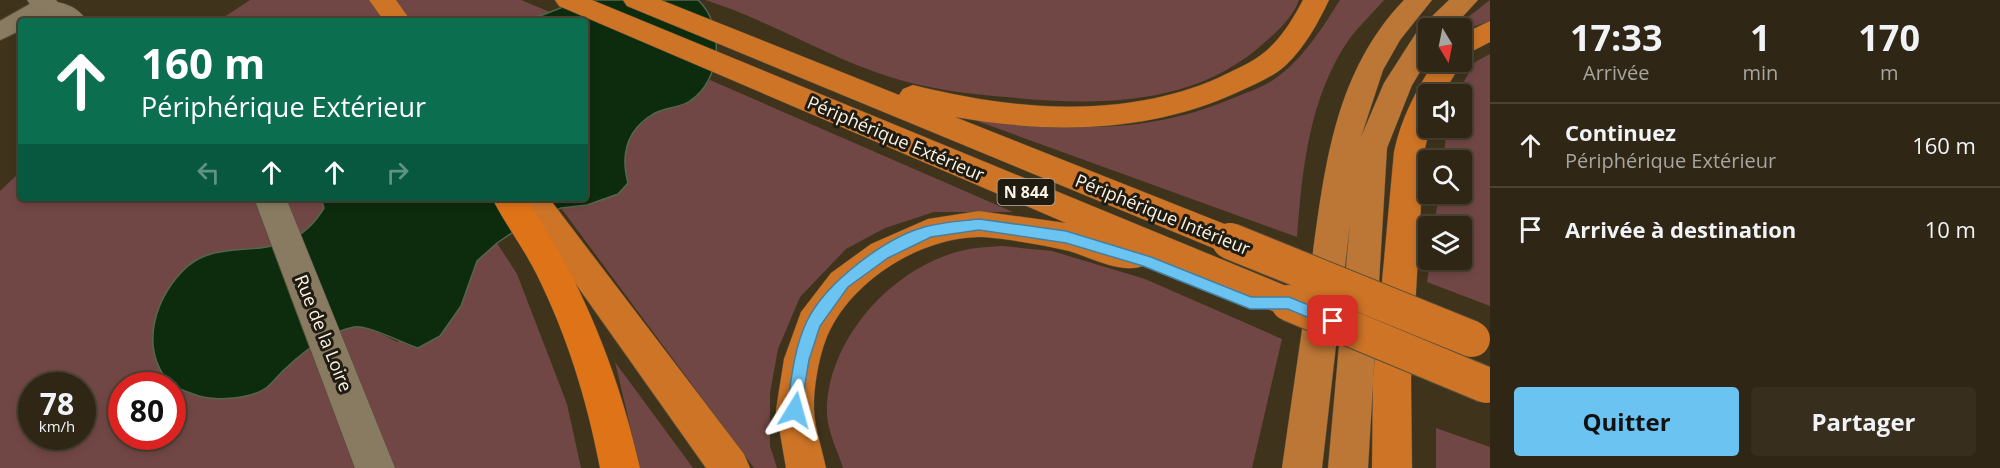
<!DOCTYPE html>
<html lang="fr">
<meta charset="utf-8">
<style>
:root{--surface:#2f2615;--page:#372e1e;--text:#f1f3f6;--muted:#a7a5a0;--line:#4a4334;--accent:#6bc3f2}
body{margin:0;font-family:"Open Sans",sans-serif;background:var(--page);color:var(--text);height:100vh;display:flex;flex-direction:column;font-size:22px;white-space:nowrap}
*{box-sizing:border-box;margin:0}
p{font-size:20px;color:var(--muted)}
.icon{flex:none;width:33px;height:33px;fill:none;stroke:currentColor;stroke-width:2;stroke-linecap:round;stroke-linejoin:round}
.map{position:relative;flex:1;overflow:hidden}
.drawer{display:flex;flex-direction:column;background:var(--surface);width:510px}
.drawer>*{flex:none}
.guide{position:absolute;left:18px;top:18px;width:570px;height:183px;border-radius:6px;box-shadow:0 3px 9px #0003,0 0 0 2px var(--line);background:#0b6e4f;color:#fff;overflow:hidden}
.needle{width:39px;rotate:170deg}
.controls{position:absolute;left:1418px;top:18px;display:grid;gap:12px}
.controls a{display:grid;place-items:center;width:54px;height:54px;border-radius:6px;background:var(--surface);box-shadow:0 3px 9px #0003,0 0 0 2px var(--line);font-size:30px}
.speed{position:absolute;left:18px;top:372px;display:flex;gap:12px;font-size:30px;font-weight:700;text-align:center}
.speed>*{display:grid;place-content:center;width:78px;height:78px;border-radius:50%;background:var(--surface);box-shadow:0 3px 9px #0003,0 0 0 2px var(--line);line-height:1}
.speed small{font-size:15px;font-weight:400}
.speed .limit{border:9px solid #d22;background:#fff;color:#111}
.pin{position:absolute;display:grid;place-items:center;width:51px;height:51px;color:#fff;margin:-26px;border-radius:12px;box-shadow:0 3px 9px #0006}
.me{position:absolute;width:66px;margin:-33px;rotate:8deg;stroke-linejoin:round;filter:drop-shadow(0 0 4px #0008)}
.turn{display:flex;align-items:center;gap:21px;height:126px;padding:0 24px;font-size:27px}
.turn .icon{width:78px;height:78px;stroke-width:2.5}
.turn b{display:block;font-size:42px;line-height:51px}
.lanes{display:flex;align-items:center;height:57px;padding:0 24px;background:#0003;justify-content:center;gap:30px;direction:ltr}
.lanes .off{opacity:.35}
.eta{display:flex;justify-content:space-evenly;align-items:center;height:102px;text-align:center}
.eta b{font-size:36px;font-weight:700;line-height:42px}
.button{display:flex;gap:12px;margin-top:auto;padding:12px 24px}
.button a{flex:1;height:69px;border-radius:6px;background:var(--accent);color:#111;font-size:24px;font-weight:700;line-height:69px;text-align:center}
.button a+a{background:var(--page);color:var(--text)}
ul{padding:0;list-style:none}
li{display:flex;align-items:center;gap:18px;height:84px;padding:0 24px;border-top:2px solid var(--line)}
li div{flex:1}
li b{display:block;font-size:22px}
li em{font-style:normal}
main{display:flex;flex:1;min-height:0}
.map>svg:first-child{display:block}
.green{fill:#714745;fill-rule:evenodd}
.water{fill:#0d2b0d;stroke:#54674e;stroke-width:1.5}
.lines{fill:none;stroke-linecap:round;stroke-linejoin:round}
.minor-casing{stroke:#594f3a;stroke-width:2}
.tertiary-casing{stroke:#594f3a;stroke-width:1}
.primary-casing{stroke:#594f3a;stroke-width:1}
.trunk-casing{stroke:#594f3a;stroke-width:1}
.motorway-casing{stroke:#594f3a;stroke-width:1}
.minor{fill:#887b61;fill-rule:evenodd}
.tertiary{fill:#887b61;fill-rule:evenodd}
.primary{fill:#bc7635;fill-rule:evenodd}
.trunk{fill:#cd7426;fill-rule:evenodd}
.motorway{fill:#de7318;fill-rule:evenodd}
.trunk-bridge-casing{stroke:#594f3a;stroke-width:38;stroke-linecap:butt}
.trunk-bridge{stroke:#cd7426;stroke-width:36}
.route{fill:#6bc3f2;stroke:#467f9d;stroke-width:1.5}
.labels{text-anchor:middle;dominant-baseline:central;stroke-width:6;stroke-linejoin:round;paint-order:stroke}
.shield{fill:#211c12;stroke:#bab2a6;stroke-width:1.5}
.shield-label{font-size:16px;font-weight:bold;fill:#fbf3e5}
.street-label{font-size:18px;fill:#fbf3e5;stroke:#211c12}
</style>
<main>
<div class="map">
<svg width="1490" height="468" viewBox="0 0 1490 468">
<rect width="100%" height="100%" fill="#3f331c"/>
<g class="green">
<polygon points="250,0 521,0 550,12 527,21 218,21"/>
<path d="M705,0H1299C1293,17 1278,31 1265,42C1195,107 1096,106 1006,97C967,94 928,89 890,77C826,57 769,20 705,0Z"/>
<path d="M1340,0H1384C1373,13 1360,25 1350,38C1309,96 1302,170 1297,237L966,117C1060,129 1140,137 1231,99C1245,93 1264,87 1276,78C1303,59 1323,27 1340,0Z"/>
<polygon points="1490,0 1490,21 1463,30 1467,18"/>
<polygon points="1490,54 1490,306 1427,282 1430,260 1461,260 1461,226 1434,226 1439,194 1461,194 1461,160 1443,160 1447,128 1461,128 1461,94 1457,94 1475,62"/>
<polygon points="710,80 1013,212 934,212 885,228 846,249 800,297 778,349 770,393 770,446 777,468 754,468 561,208 587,205 628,183 623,164 628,135 655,113 690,101"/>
<path d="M20,172L21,198H321L324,208C300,247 264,248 222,253L284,369C303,353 330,327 358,327C371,327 386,337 398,342L472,277L477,261L497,243L517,274L567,404L581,468H0V191ZM32,386H82V436H32ZM122,386H172V436H122Z"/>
<path d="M1002,246L1052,251L1145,279L1282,339L1252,468H843C838,452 828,432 827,415C825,340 894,265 965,250C977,247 990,247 1002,246Z"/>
<polygon points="615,362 693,468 640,468"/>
<polygon points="1436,428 1490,447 1490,468 1436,468"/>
</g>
<path class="water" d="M581,0H698C725,25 722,80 690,101C680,108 666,107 655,113C627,129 620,153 628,183L618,194L587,205L561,208L528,222L497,243L477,261L461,306L440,336L418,348C402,343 369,325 354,327C328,332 304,351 285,369C278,375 273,383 266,388C250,399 217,401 199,396C191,393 176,389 170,383C138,348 155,295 188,266C227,233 286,271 324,208L321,198H585V21H527Z"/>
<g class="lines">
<g class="minor-casing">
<path id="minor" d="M37,0H56L58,4C50,17 35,21 21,21V30L0,40V21Z"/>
</g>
<g class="tertiary-casing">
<g id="tertiary">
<path d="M27,0C49,0 74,0 87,21C65,21 41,22 27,0Z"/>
<polygon points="254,198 286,198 395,468 355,468"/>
</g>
</g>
<g class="primary-casing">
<path id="primary" d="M1404,0H1432L1400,40L1383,70L1361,137L1384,83L1418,30L1423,29L1426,22L1449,0H1478L1452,28H1428V59L1412,85L1387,148L1368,468H1328L1350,223L1322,468H1282C1291,403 1301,339 1310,274C1324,176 1331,76 1404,0Z"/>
</g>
<g class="trunk-casing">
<g id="trunk">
<polygon points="369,0 396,0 411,21 384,21"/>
<path d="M555,0H592L1301,292L1306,303L1301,314L1289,318L1147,258L1143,266C1120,274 1092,258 1069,251C1049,246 998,237 979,237C921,238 856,278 830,330C820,349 813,388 814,410C815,429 822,449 826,468H786L776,410L784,359L801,312L831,273L871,244L928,219L979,211L1066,223L559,6Z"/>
<path d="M623,0H661L899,95L903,89L913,85C1012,110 1122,120 1218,78C1234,70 1252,63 1266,51C1282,37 1293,19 1303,0H1329C1318,23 1305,47 1286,65C1273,77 1255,84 1238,92C1149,133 1051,134 955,117L1242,231L1247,241L1242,251L1230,255L627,6Z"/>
<polygon points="1490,21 1490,42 1461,57 1461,35"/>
<path d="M1461,60L1462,62L1443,94H1428L1430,128L1424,152L1411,379L1412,468H1372L1373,379L1394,152C1401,118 1416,91 1434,62Z"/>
<polygon points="515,198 549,198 744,454 750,468 706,468"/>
</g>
</g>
<g class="motorway-casing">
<path id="motorway" d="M492,198H525C582,280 618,371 640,468H600C587,400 567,335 536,273C523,247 505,224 492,198Z"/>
</g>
<use href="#minor" class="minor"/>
<use href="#tertiary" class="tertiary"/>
<use href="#primary" class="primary"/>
<use href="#trunk" class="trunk"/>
<use href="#motorway" class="motorway"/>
<g class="trunk-bridge-casing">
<g id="trunk-bridge">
<polyline points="1230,241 1472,339"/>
<polyline points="1289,303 1486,385"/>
</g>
</g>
<use href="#trunk-bridge" class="trunk-bridge"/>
</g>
<path class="route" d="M979,219L1066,231L1151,257L1251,297H1289L1338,317L1340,321L1333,328L1288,309H1250L1143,266L1066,243L979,230L931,237L888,258L848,287L820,326L809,360L800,415L795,418L789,415L787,410C791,380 794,348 807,321C826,282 887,236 928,226C945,222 962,221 979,219Z"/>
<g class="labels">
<rect class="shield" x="997.5" y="179" width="57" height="26" rx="4.5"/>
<g class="shield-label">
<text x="1026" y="192">N 844</text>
</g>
<g class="street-label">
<text transform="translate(896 138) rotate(23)">Périphérique Extérieur</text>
<text transform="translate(1163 214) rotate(22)">Périphérique Intérieur</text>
<text transform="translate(324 333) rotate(68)">Rue de la Loire</text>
</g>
</g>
</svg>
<div class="controls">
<a><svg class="needle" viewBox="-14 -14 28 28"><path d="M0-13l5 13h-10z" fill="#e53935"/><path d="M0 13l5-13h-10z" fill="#a7a5a0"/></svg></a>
<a><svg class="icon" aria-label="sound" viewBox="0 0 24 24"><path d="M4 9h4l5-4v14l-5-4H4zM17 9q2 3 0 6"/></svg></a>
<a><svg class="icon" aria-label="search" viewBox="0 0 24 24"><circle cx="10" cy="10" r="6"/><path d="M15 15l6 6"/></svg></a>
<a><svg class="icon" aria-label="layers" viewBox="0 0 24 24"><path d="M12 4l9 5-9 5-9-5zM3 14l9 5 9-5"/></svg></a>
</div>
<div class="speed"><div>78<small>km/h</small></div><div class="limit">80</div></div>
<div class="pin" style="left:1333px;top:321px;background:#d93025"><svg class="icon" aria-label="arrive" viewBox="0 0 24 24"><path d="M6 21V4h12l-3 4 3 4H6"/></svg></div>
<svg class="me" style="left:795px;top:410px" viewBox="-20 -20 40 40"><path d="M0-17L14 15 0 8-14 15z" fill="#6bc3f2" stroke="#fff" stroke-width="4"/></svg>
<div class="guide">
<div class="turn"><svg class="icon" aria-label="ahead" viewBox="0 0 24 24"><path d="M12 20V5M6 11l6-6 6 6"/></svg><div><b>160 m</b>Périphérique Extérieur</div></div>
<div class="lanes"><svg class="icon off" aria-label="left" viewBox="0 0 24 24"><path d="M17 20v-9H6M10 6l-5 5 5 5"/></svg><svg class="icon" aria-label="ahead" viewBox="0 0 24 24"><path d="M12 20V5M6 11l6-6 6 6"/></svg><svg class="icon" aria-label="ahead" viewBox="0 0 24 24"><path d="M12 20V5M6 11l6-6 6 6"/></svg><svg class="icon off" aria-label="right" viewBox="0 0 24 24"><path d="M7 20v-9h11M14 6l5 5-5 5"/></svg></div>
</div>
</div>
<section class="drawer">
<div class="eta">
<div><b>17:33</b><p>Arrivée</p></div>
<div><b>1</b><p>min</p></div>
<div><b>170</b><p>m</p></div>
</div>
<ul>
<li><svg class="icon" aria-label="ahead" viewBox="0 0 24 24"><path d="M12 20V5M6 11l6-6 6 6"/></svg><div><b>Continuez</b><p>Périphérique Extérieur</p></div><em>160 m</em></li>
<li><svg class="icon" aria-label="arrive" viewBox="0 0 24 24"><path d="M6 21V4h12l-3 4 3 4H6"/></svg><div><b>Arrivée à destination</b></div><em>10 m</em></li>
</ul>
<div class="button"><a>Quitter</a><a>Partager</a></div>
</section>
</main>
